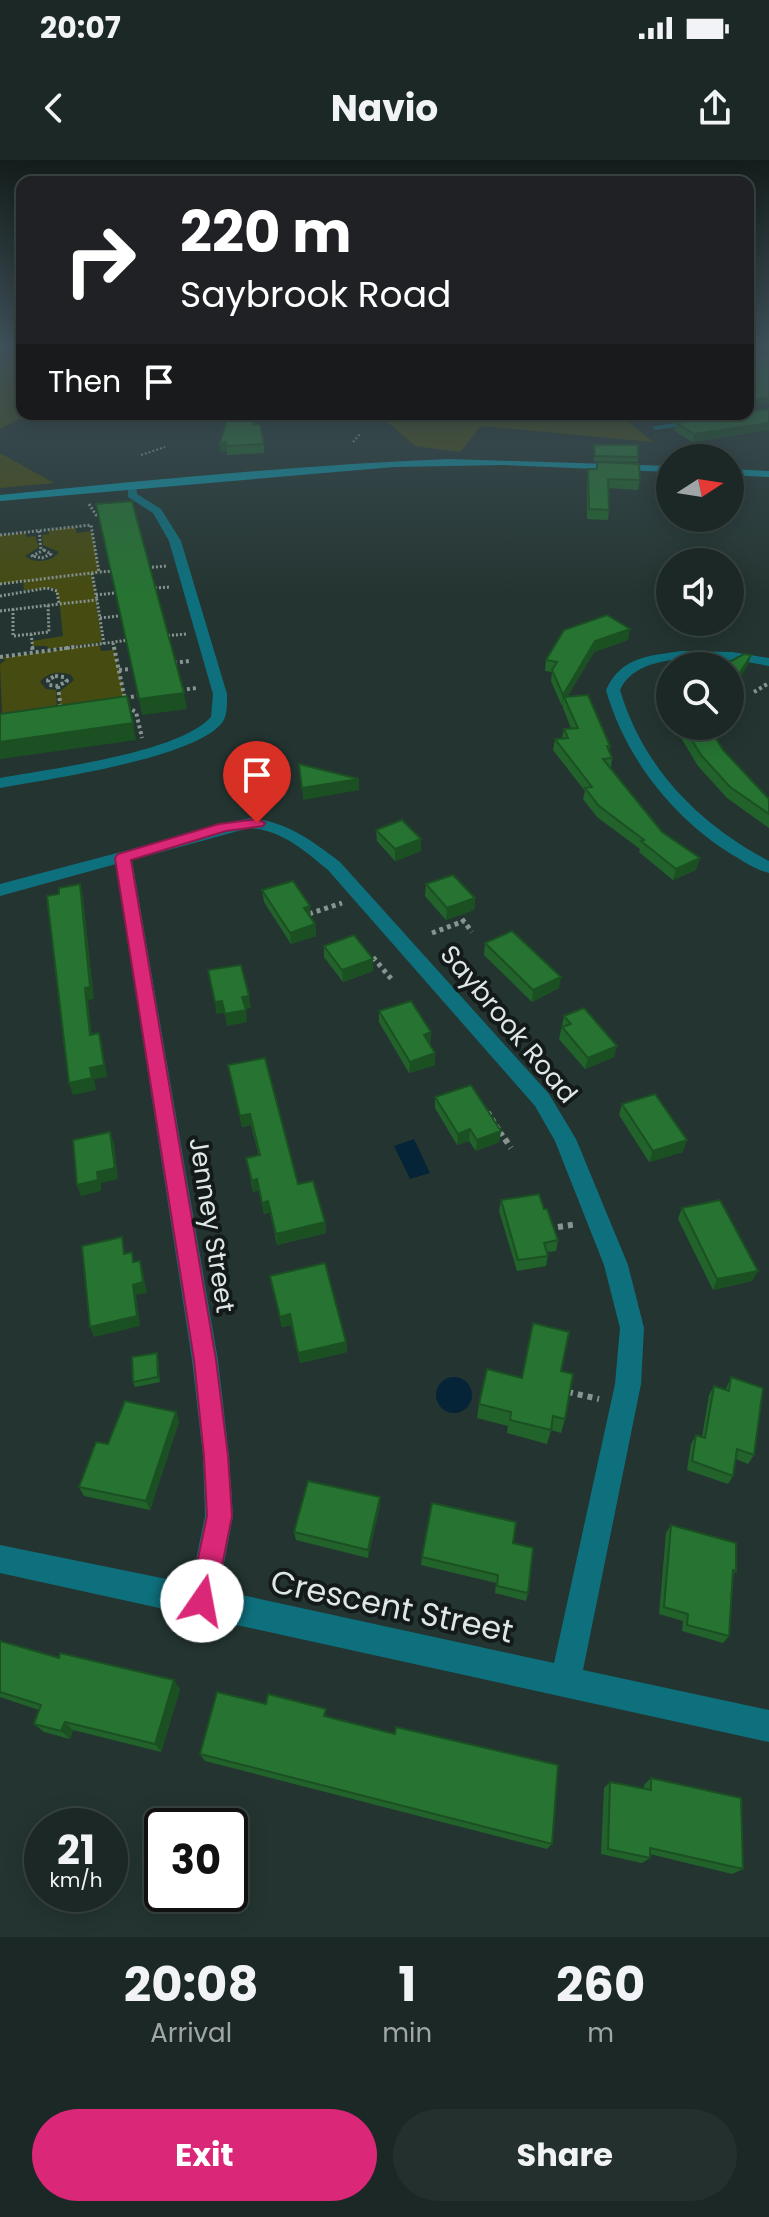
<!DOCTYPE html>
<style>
:root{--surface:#1b2825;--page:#24302d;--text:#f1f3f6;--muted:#a0a6a7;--line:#394442;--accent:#db2777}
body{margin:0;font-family:Poppins,sans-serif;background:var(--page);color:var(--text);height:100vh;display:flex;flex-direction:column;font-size:30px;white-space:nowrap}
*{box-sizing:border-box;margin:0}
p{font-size:26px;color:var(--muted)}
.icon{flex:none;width:44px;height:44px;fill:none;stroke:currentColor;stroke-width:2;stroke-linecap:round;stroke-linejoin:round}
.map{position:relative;height:1777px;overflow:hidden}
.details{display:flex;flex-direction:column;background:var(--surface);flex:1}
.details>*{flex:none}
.guide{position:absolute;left:16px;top:16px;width:738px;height:244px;border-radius:16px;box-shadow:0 4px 20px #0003,0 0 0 2px var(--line);background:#202124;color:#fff;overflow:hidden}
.needle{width:52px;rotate:78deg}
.buttons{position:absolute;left:656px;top:284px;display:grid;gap:16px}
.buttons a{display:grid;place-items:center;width:88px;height:88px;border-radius:50%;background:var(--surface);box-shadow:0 4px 20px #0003,0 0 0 2px var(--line);font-size:40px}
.speed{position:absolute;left:24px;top:1648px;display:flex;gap:16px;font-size:40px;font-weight:700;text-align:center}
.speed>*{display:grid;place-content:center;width:104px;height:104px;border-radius:50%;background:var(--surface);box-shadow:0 4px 20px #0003,0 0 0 2px var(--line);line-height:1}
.speed small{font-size:20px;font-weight:400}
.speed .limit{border:4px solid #111;border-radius:12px;background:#fff;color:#111}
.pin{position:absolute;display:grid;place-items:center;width:68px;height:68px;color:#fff;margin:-82px -34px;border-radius:50% 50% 50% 0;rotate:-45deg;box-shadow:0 0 8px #0007}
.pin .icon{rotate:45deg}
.me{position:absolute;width:88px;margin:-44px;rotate:12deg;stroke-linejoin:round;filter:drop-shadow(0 0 6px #0008)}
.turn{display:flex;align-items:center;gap:28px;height:168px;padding:0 32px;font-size:36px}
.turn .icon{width:104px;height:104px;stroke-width:2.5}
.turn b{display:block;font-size:56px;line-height:68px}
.then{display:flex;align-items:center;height:76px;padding:0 32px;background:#0003;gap:16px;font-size:30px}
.eta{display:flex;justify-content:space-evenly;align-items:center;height:136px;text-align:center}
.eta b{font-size:48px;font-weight:700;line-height:56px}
.primary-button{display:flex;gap:16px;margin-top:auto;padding:16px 32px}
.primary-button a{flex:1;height:92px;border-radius:48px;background:var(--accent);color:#fff;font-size:32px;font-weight:700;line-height:92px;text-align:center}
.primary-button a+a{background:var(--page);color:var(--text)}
.status{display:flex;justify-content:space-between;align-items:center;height:56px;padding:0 40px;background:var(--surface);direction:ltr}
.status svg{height:22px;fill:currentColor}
header{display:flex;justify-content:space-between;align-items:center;height:104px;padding:0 32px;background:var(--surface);font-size:36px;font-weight:700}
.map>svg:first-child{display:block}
.green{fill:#464b11}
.water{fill:#062437}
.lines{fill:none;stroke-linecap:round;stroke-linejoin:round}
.path-far4{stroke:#879491;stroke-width:2;stroke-dasharray:2 2;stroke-linecap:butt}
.path-far3{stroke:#879491;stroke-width:3;stroke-dasharray:2 2;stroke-linecap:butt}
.path-far2{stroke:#879491;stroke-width:4;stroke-dasharray:3 3;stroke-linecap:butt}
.path-far1{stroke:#879491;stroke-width:5;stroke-dasharray:4 4;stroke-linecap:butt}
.path{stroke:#879491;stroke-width:6;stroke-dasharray:5 5;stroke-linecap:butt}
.street{fill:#0e707d;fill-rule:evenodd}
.secondary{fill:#108fa0;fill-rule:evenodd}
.wall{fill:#21632b}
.shaded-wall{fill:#1b5023}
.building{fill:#267332;stroke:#1b5023;stroke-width:2}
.route{fill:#db2777;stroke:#8e194d;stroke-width:2}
.labels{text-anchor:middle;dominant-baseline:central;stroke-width:8;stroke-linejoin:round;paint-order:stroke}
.street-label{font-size:26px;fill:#dde7e5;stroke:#131a19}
.near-street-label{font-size:32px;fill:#dde7e5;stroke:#131a19}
</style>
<div class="status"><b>20:07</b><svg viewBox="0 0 49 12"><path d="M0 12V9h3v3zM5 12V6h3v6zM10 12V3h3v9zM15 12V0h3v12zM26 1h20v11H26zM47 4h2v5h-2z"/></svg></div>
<header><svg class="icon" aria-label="back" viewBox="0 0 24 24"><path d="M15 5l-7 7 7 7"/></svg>Navio<svg class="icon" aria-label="share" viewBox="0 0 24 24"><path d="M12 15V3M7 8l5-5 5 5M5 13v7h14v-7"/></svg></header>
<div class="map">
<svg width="769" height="1777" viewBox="0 0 769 1777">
<rect width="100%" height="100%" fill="#243531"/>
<g class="green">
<polygon points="0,185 22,185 22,254 28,254 0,269"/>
<polygon points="378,254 612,254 627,261 653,282 481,266 460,292 415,286"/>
<polygon points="0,293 54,323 0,328"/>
<path d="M75,367L77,373L92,371L99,412L92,414L102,482L50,489L46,486H32V481L63,476L59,438L54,428L24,430L23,421L0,424V375L25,373L27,377L35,376L39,387L25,396C34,404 52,402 59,392L43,385L42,375L49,374V370Z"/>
<path d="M99,484L101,491L114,490L125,538L60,547L59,532L74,520L71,515C60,511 47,512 40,522L46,529L56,530L57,548L2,553L0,504L6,500L0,498Z"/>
</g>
<g class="water">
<polygon points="414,979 430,1013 410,1019 394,986"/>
<circle cx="454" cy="1235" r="18"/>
</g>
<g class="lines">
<g class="path-far4">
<polyline points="353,282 360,274"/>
<polyline points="141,295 165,287"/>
</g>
<g class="path-far3">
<polyline points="89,344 96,355 104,354"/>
<polyline points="39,371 41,390"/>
<polyline points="0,375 91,365 99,412 115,411"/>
<polygon points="44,390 51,394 42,398 32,396"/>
<polyline points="144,408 166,406"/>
<polyline points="92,413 97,440"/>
<polyline points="0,424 99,412"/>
<polyline points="155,428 169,427"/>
<polyline points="96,435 114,433"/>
<polyline points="0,436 47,428 57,431 59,444 97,440 104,484"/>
<polyline points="13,449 13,476 49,472 48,445"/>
<polyline points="0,451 59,444"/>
<polyline points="100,458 119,456"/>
<polyline points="31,474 33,489"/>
<polyline points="164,476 186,474"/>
<polyline points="113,483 114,489"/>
<polyline points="60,489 130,480"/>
</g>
<g class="path-far2">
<polyline points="32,487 33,492"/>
<polyline points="114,487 125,540"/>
<polyline points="0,497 75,487"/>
<polyline points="174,503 189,501"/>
<polyline points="119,510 131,509"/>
<polygon points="55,516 64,517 67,521 58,526 49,525 48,520"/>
<polyline points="58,526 61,551"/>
<polyline points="181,530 197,528"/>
<polyline points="754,532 769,523"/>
<polyline points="125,538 137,536"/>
<polyline points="127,547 136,552 142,578"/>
</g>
<g class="path-far1">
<polyline points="309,754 342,743"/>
<polyline points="462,759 472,772"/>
<polyline points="432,773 464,761"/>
<polyline points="366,798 372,796 393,821"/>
<polyline points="488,952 506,981"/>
</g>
<g class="path">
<polyline points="505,979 511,988"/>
<polyline points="558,1067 577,1064"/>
<polyline points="568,1232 599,1239"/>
</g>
<g class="street">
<polygon points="757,185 766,185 748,198 748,191"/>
<polygon points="725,254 749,254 656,270 651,267"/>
<path d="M128,324H136L137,334L161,349L181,381L227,534C227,544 228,556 221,564C191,599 48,619 0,628V618C49,609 179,593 211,557L213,534L169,381L153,353L128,337Z"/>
<path d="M681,491L732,492L769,498V506C730,498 639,486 620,530C643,608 699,664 769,701V713C756,710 743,701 731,694C672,657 625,597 606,530C621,497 648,496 681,491Z"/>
<path d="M249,658C286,661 311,680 340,702L549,934L576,979L628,1105L644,1168L641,1224L583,1510L769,1550V1582L0,1413V1385L191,1424L205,1356L203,1296L192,1200L116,704L0,736V724ZM249,668C282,670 304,690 328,710L535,946L555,981L604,1105L620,1168L615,1224L554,1503L219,1430L233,1356L229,1296L218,1200L132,700Z"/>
</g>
<g class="secondary">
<path d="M450,299L670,306V312L505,305L394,307L0,341V335C150,320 299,305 450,299Z"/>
<polygon points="730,309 769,311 769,317 730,315"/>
</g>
</g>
<g class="wall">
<polygon points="748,185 769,185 769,192 748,188"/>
<polygon points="769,249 769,270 692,282 674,270 676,263"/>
<polygon points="650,254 708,254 662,262"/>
<polygon points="253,264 264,284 264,293 227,295 227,292 221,292 220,283"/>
<polygon points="594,285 638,297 638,302 594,301"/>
<polygon points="597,302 640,320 638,330 608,328 609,350 608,360 587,359 587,319 588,309 596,309"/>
<polygon points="628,480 594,492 567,537 610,586 609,590 612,598 611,608 662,672 696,710 673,720 639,692 640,689 597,657 583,639 585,631 553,590 555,579 562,578 564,569 571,568 563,548 563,544 562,546 551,521 552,512 545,511 546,500"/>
<polygon points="670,509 670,560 656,538 658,527"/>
<polygon points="674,566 708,566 709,568 709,566 711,566 709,569 723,590 769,639 769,668 727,638 698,606"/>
<polygon points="376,670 421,679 421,691 395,701 377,681"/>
<polygon points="426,724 475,738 474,750 446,760 425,736"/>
<polygon points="262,730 311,757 315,764 316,776 291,784 264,742"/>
<polygon points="485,783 559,828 532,842 484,795"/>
<polygon points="324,786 373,799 373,811 343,822 324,797"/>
<polygon points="379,851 431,872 430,884 435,893 435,905 409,913 379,862"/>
<polygon points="564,856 614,897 585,909 559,879"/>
<polygon points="228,905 298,1024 325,1062 326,1073 277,1085 270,1052 264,1054 259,1030 253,1032 246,998 259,996 251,965 242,967"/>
<polygon points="435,937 501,971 499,982 476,991 469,981 457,985 435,948"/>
<polygon points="622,944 683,992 649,1002 619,955"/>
<polygon points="501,1040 544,1049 558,1080 556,1091 547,1092 548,1096 546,1106 517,1111 499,1051"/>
<polygon points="682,1048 752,1121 713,1130 678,1059"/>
<polygon points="270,1116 346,1182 347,1192 300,1203 291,1165 282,1167"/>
<polygon points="157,1193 158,1198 160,1222 135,1227 133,1222"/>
<polygon points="561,1211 565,1259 561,1273 551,1270 547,1284 507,1273 508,1266 477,1258 479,1244 522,1218"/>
<polygon points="731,1217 754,1295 748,1304 736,1299 733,1316 728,1324 687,1310 691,1284 696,1275 702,1277 709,1235 714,1226 726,1229"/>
<polygon points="179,1261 150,1350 84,1336 79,1327 108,1284"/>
<polygon points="380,1337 380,1345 368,1398 296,1380 294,1372"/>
<polygon points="671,1365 736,1411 733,1415 729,1476 723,1483 682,1471 683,1461 659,1454 666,1373"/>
<polygon points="513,1383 528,1433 526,1441 495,1433 496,1423 421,1405 422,1397"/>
<polygon points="0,1481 59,1498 180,1529 161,1592 73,1570 70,1579 44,1572 34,1564 39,1550 0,1537"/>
<polygon points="266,1544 328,1557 552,1684 547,1689 205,1601 200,1594"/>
<polygon points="651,1618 743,1709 732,1714 650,1694 650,1698 642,1703 601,1694 604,1628 610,1622 644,1629 644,1625"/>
</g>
<g class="shaded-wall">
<polygon points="769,237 769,244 748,247 749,240"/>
<polygon points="667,254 708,254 662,262 663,255"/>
<polygon points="769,263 769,270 692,282 694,274"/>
<polygon points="226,282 227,292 221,292 220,283"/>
<polygon points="630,469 628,480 594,492 565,540 564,537 562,546 563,535 595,481"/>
<polygon points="751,495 748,505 730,536 730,529"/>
<polygon points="184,533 187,549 142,555 139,539"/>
<polygon points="133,563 136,580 0,599 0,582"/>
<polygon points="359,619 359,630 303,640 302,628"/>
<polygon points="421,679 421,691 395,701 395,689"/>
<polygon points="700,698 696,710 673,720 676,709"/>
<polygon points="80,724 83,736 94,839 88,840 93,886 90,875 85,828"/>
<polygon points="475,738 474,750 446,760 447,748"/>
<polygon points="310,746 311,757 304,748"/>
<polygon points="315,764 316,776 291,784 290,773"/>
<polygon points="373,799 373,811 343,822 342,810"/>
<polygon points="561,817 559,828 532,842 533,830"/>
<polygon points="249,836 251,848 244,849 242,837"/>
<polygon points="222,841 224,853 216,854 215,842"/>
<polygon points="246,850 247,862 227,866 225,854"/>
<polygon points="431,872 430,884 423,886 424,875"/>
<polygon points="99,873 102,884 107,917 94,919 96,930 73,935 69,923 90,908"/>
<polygon points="617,886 614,897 585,909 588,898"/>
<polygon points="435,893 435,905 409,913 410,902"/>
<polygon points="250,954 251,965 242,967 240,956"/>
<polygon points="470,969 469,981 457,985 458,974"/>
<polygon points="501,971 499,982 476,991 477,980"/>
<polygon points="110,972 114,983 118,1019 101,1023 101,1031 81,1036 77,1025 97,1012"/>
<polygon points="687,980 683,992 649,1002 653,991"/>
<polygon points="257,1019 259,1030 253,1032 252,1021"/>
<polygon points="268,1041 270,1052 264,1054 262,1043"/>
<polygon points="325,1062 326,1073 277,1085 276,1074"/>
<polygon points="140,1101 143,1112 147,1133 136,1135 140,1166 94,1177 90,1167 133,1125"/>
<polygon points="758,1111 752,1121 713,1130 717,1119"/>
<polygon points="290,1154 291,1165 282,1167 280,1157"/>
<polygon points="346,1182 347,1192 300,1203 298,1193"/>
<polygon points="157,1193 158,1198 160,1222 158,1217"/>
<polygon points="176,1252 179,1261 150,1350 146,1341"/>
<polygon points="380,1337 380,1345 368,1398 368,1390"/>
<polygon points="174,1520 180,1529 161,1592 155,1584"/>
<polygon points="65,1562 73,1570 70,1579 61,1571"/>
</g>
<g class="building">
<polygon points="748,191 769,196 769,237 749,240 748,242"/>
<polygon points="769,249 769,263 694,274 676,263 736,254 748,254 748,252"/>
<polygon points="252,259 253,264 260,264 264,284 226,286 226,282 220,283 227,260"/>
<polygon points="594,285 638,285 638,297 595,296"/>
<polygon points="597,302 639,304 640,320 608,319 609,350 589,349 588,309 597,309"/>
<polygon points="132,341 184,533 139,539 96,344"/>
<polygon points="607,455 630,469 595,481 563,535 552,510 557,502 546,500 564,470"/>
<polygon points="744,494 751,495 730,529 730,506 722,506"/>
<polygon points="670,509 670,545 658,527 664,512"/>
<polygon points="588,535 610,586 607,586 612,598 603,599 662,672 700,698 676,709 641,681 644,680 599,646 585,628 592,627 555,579 568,578 564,569 578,568 564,537"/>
<polygon points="127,536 133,563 0,582 0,554"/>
<polygon points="683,566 708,566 723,590 769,639 769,654 730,627 701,595"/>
<polygon points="299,604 359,619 302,628"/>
<polygon points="402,660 421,679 395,689 376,670"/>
<polygon points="453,715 475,738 447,748 426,724"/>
<polygon points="293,721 310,746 304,748 315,764 290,773 262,730"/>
<polygon points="80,724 90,827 85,828 90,875 99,873 104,905 90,908 92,918 69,923 47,736 59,734 59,728"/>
<polygon points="512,771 561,817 533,830 485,783"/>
<polygon points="354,775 373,799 342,810 324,786"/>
<polygon points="241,805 249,836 242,837 246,850 225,854 222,841 215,842 208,810"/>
<polygon points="411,841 431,872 424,875 435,893 410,902 379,851"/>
<polygon points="584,848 617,886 588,898 562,867 571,864 564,856"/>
<polygon points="265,898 298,1024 313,1021 325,1062 276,1074 268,1041 262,1043 257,1019 252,1021 246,998 260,995 250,954 240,956 228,905"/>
<polygon points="471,925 501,971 477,980 470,969 458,974 435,937"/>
<polygon points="655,934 687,980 653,991 622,944"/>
<polygon points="110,972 115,1008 97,1012 98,1020 77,1025 73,980"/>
<polygon points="539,1034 544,1049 547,1049 558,1080 544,1083 548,1096 518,1100 501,1040"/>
<polygon points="720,1040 758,1111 717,1119 682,1048"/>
<polygon points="122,1077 124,1094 132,1092 133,1102 140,1101 143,1122 133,1125 137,1156 90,1167 82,1086"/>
<polygon points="325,1103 346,1182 298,1193 290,1154 280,1157 270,1116"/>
<polygon points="533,1163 569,1172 561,1211 573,1214 565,1259 553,1256 551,1270 510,1260 511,1252 479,1244 487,1209 522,1218"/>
<polygon points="157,1193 158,1217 133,1222 132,1197"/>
<polygon points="731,1217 763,1228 754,1295 737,1289 733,1316 692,1301 696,1275 705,1278 714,1226 729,1231"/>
<polygon points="125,1241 176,1252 146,1341 79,1327 96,1282 108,1284"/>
<polygon points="308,1321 380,1337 368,1390 294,1372"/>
<polygon points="432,1343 516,1362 513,1383 533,1388 528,1433 497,1426 498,1415 422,1397"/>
<polygon points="671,1365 736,1383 736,1411 733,1410 729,1476 687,1465 688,1454 664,1447"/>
<polygon points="0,1481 59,1498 60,1493 174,1520 155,1584 65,1562 61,1571 34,1564 41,1545 0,1532"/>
<polygon points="217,1532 266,1544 268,1534 326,1549 324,1556 395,1574 396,1567 558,1605 552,1684 200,1594"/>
<polygon points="651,1618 741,1638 743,1709 650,1688 650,1698 608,1689 610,1622 651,1630"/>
</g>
<linearGradient id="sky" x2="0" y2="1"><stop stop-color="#141d1b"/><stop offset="0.43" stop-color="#3f515a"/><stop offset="1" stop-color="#3f515a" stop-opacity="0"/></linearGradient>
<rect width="769" height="434" fill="url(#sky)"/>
<polygon class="route" points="257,659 265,663 263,666 226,671 131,700 216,1200 228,1296 232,1356 215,1441 211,1451 202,1455 193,1451 189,1441 207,1356 204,1296 194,1200 115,698 118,694 219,664"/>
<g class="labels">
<g class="street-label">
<text transform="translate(509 864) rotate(50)">Saybrook Road</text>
<text transform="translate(212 1065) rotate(81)">Jenney Street</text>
</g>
<g class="near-street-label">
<text transform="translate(392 1446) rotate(12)">Crescent Street</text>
</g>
</g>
</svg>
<div class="buttons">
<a><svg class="needle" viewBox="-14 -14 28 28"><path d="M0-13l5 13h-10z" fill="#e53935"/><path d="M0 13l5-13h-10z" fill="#a0a6a7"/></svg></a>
<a><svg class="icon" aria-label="sound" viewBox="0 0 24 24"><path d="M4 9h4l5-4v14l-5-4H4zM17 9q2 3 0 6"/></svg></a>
<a><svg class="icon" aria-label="search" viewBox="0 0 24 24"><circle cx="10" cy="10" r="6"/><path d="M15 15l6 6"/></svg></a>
</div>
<div class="speed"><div>21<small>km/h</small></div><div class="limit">30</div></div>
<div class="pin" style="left:257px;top:663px;background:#d93025"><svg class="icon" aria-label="arrive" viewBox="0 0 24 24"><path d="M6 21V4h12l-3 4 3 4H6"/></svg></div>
<svg class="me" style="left:202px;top:1441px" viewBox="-20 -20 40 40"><circle r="19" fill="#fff"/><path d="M0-13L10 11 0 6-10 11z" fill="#db2777"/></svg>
<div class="guide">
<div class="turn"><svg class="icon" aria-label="right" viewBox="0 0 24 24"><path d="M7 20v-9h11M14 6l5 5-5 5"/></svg><div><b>220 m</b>Saybrook Road</div></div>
<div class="then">Then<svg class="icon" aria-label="arrive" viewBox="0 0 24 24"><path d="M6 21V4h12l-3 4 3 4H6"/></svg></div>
</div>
</div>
<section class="details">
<div class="eta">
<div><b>20:08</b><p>Arrival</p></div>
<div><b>1</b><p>min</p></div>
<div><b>260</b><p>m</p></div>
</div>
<div class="primary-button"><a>Exit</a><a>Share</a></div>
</section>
